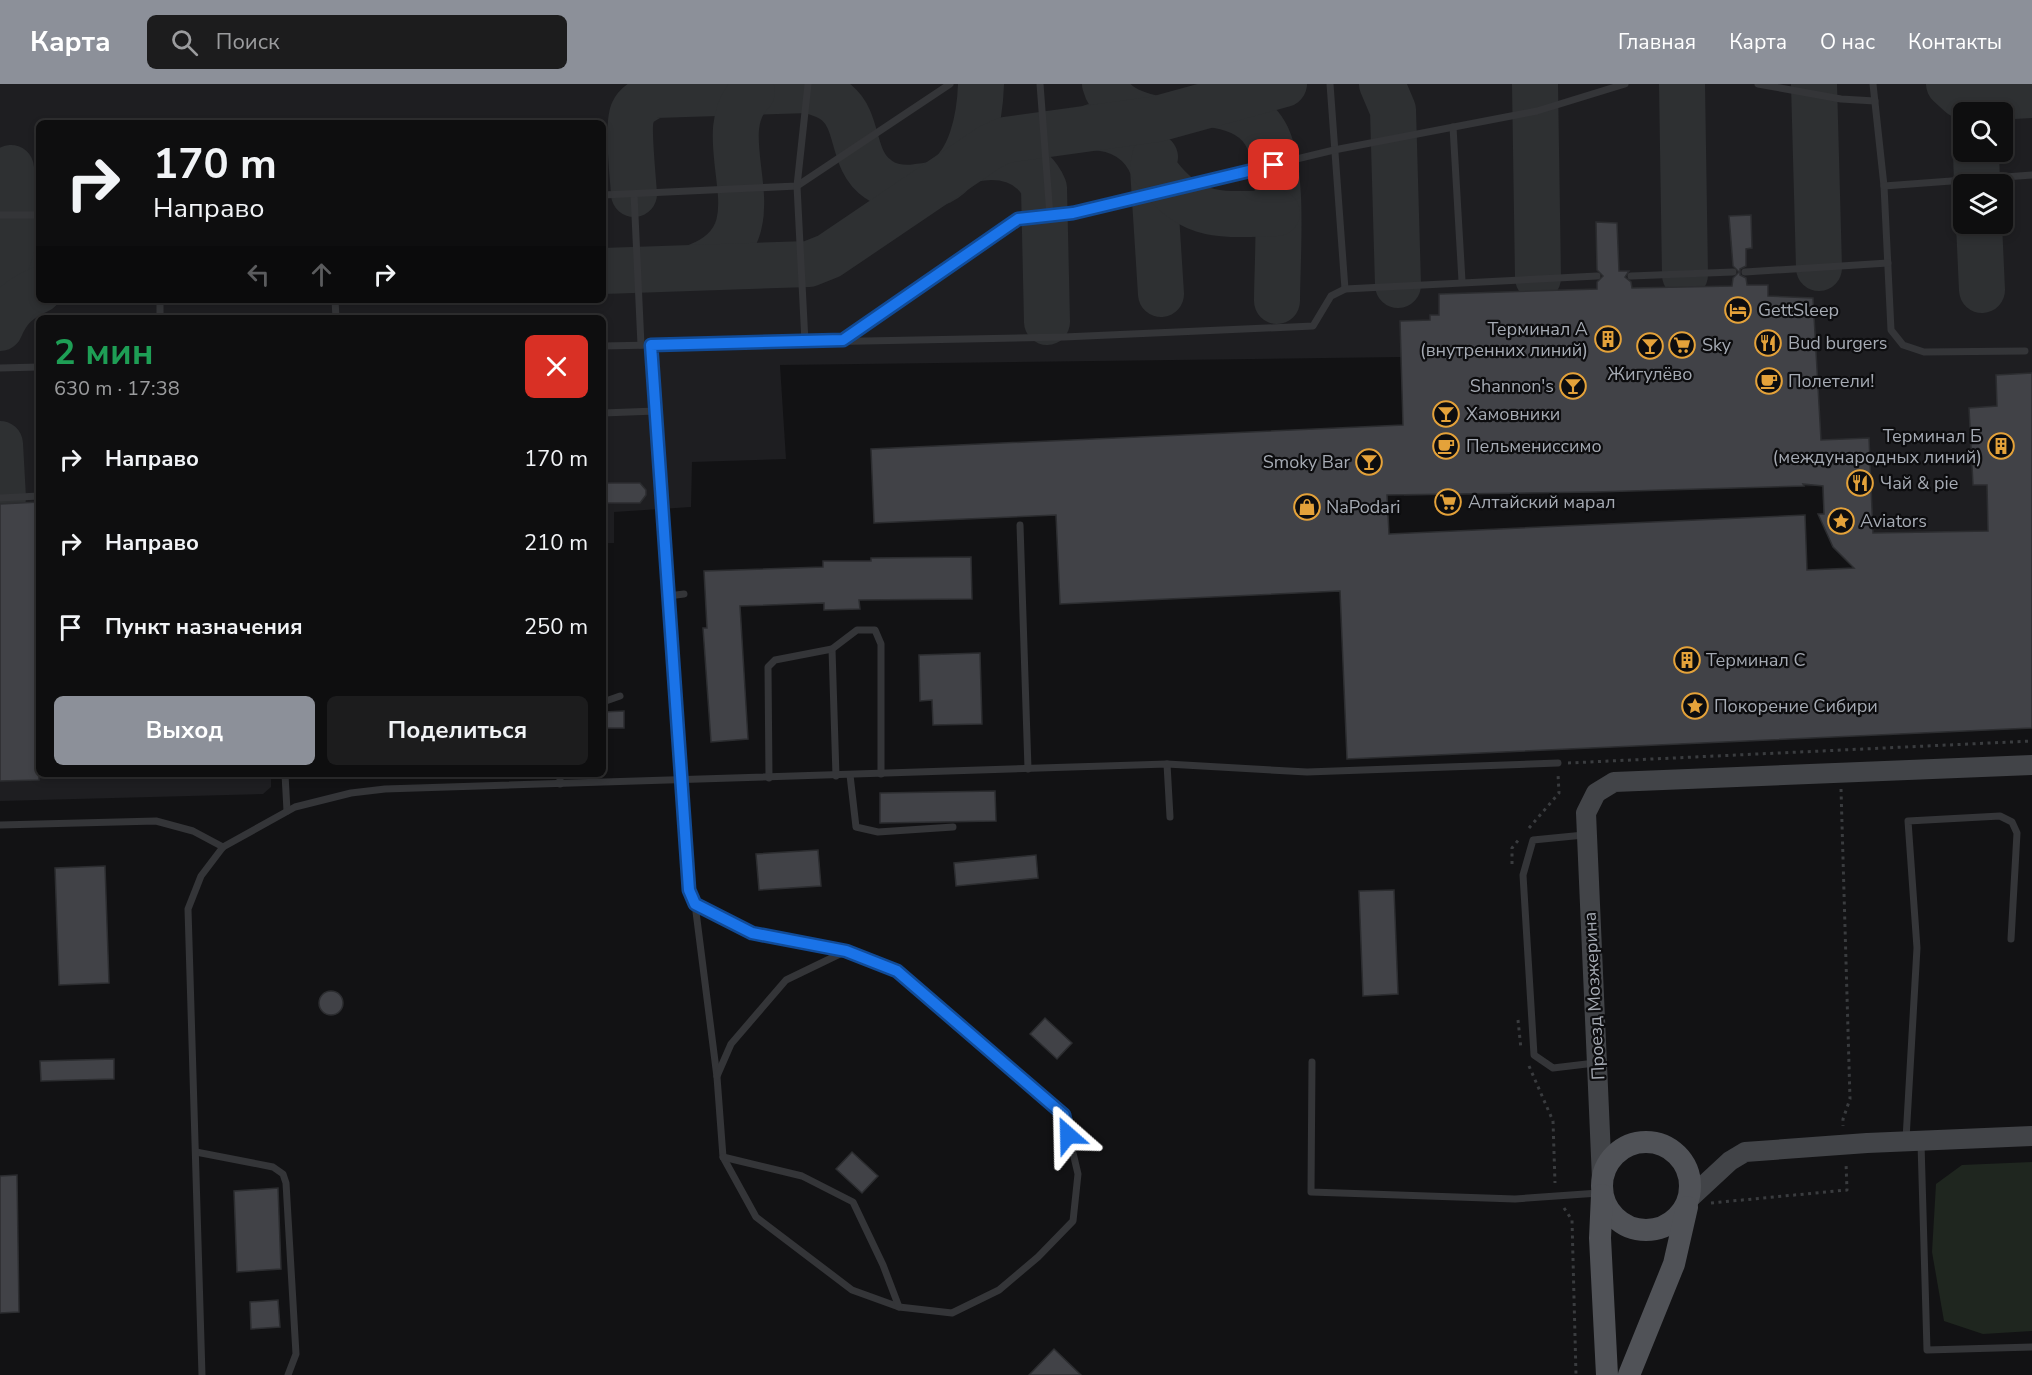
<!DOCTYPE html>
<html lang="ru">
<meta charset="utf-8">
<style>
:root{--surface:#0e0e0f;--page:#1c1c1d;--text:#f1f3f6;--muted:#9b9c9e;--line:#2e2e2f;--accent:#8c9099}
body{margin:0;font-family:"Nunito Sans",sans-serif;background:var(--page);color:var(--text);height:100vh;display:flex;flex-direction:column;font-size:22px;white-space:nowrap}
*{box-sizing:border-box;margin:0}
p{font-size:20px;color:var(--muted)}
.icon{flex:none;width:33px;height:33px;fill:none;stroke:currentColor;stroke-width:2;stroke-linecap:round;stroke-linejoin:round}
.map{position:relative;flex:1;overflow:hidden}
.panel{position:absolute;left:36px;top:231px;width:570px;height:462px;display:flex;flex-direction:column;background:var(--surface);border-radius:9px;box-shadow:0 3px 9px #0003,0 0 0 2px var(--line)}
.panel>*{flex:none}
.top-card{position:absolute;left:36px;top:36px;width:570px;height:183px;border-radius:9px;box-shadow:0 3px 9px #0003,0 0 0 2px var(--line);background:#0e0e0f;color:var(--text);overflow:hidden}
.tools{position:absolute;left:1953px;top:18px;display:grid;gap:12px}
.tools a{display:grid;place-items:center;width:60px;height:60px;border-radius:9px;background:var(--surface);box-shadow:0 3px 9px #0003,0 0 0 2px var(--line);font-size:30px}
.pin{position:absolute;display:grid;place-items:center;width:51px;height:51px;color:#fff;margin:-26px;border-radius:12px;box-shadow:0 3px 9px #0006}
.me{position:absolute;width:66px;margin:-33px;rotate:335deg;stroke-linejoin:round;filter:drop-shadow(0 0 4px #0008)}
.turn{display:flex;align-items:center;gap:21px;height:126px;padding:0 18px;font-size:27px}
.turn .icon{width:78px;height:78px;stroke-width:2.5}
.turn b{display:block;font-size:42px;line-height:51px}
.lanes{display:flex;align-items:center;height:57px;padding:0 18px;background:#0003;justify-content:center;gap:30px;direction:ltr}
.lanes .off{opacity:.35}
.round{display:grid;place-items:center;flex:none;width:63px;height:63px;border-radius:9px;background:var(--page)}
.head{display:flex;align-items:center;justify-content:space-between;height:102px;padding:0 18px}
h1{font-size:36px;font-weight:700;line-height:45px;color:#1e9e55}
.cta{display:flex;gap:12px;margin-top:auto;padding:12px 18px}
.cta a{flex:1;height:69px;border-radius:9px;background:var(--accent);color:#fff;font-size:24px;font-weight:700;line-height:69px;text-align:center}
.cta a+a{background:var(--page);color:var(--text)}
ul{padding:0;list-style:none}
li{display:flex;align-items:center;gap:18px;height:84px;padding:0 18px}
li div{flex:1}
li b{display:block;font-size:22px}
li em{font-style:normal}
header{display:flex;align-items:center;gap:36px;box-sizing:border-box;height:84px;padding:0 30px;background:var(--accent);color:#fff}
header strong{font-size:28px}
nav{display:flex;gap:33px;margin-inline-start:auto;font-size:21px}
.search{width:420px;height:54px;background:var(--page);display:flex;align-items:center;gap:15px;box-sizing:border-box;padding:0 21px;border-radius:9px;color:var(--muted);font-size:22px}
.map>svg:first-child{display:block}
.built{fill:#1e1e21;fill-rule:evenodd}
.green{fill:#1f261f}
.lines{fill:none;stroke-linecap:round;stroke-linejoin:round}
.taxiway{stroke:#2e3032;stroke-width:46}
.building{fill:#414247;stroke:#2c2d30;stroke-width:1.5;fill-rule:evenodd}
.path{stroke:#3a3c3f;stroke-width:3;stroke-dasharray:3 4.5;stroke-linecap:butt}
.lane{stroke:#343538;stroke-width:7}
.secondary{stroke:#424448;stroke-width:20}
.primary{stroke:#505257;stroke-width:22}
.route-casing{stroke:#114b97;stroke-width:15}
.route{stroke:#1a73e8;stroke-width:10}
.labels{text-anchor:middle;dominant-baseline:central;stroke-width:4.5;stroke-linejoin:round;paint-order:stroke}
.poi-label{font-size:18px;fill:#a5aab3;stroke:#0d0d0f;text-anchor:start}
.street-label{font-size:18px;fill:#a5aab3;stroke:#0d0d0f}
</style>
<header>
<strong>Карта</strong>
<div class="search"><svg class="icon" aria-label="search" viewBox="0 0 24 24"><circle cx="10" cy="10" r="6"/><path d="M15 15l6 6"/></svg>Поиск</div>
<nav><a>Главная</a><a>Карта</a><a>О нас</a><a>Контакты</a></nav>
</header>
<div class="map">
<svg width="2032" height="1291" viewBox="0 0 2032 1291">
<rect width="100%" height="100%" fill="#121214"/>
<path class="built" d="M0,0H2032V473L1833,463L1824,444L1822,402L1404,412L1401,273L780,281L786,375L692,378L691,423L614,428V459H603V234H39V690H271V703L263,710L0,717ZM1964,28H2002V68H1964ZM39,39H603V216H39ZM1964,100H2002V140H1964Z"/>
<polygon class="green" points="2032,1078 2032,1247 1983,1250 1944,1237 1932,1168 1936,1100 1962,1081"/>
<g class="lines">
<g class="taxiway">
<path d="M1105,0C1111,23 1136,31 1157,35"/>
<polyline points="1382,0 1393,26 1398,201"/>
<polyline points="1535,0 1538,194"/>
<polyline points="1682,0 1685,191"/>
<polyline points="1814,0 1819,184"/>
<polyline points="1949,0 1961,11 1995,13 2032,11"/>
<path d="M1210,20C1230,22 1254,30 1265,49C1285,82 1277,175 1277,217"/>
<path d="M1092,43C1121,44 1143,57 1153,84L1161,210"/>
<polyline points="1976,68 1977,100"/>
<path d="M1155,73L1153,84C1189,136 1219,131 1277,129"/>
<path d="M973,75C1001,69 1032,76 1044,104L1047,238"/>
<path d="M634,110C633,94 627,40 633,28C637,19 647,15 655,11L808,6C818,9 829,12 837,19C860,38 851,77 878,95C889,103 903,105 917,103C924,102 934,101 940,98C972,81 980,32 981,0"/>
<polyline points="1979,140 1982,206"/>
<polyline points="14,148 18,178 39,196"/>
<path d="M698,182C786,148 704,55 752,8"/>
<polyline points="603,187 809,180 829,172 990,63 1005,56 1157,35 1284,0"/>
<path d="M0,188C22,161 13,116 11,84"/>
<path d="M0,244C8,224 19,215 39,206"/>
<polyline points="0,360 3,414"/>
</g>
</g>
<g class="building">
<path d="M1751,131L1752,164L1746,165V182L1740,185V191L1746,194L1747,201H1768V212L1813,214L1821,356L1869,354L1873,449L1988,447L1987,401H1973L1969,324L1997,322L1996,291L2032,289V644L1347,675L1340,507L1060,520L1056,431L874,439L871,365L1403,341L1400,237L1430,236V231H1439V210L1597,205V198L1603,192L1597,186L1596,138L1617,139L1619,187H1629L1625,193L1631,198L1632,204L1732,202L1733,194L1739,188L1733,182L1729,132ZM1803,400L1823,402L1824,430H1818L1833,463L1854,484L1807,486L1805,431L1389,450L1387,411L1595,408L1804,402Z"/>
<polygon points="607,399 640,399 646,406 646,411 640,419 606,419"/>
<polygon points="39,418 39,696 0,697 0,420"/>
<polygon points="971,473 972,515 859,516 860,525 824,526 824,519 740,522 748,655 711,658 703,544 707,544 704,487 823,483 823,477 871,477 871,474"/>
<polygon points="980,569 982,640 933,641 932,616 920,617 919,571"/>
<polygon points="624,627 624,644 603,644 603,628"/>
<polygon points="995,707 996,737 880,739 880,709"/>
<polygon points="818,766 821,802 759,806 756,770"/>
<polygon points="1036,771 1038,794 956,802 954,779"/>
<polygon points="105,782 109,899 59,901 55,784"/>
<polygon points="1394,806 1398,910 1363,912 1359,807"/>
<circle cx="331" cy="919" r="12"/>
<polygon points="1045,934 1072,959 1057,975 1030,950"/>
<polygon points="114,975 114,995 41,997 40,977"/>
<polygon points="852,1068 878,1092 862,1109 836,1085"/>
<polygon points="17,1091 19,1228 0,1229 0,1092"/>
<polygon points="278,1104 281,1185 237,1188 234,1107"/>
<polygon points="278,1216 280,1243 251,1245 250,1218"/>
<polygon points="1054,1265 1081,1291 1029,1291"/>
</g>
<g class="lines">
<g class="path">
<polyline points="1568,679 2032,657"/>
<polyline points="1841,705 1850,1015 1843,1035 1843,1042"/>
<polyline points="1529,744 1559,709 1558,690"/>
<polyline points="1512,780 1512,764 1520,754"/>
<polyline points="1518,936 1521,965"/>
<polyline points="1529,982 1553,1037 1555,1099"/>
<polyline points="1711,1119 1847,1106 1846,1079"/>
<polyline points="1564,1124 1572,1136 1576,1291"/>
</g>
<g class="lane">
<polyline points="1040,0 1050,132"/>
<polyline points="1330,0 1345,205"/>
<polyline points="1758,0 1841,15 1875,17"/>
<polyline points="1873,0 1884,102 1891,246 1903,261 1924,268 2025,267"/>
<polyline points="1453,43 1462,197"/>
<polyline points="1884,102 2032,91"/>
<polyline points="634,110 641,261"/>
<polyline points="603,111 797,102 950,0"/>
<polyline points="0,131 39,131"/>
<polyline points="1745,188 1888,179"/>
<polyline points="1631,192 1733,188"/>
<polyline points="160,216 160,234"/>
<polyline points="335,216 336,234"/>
<polyline points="843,256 1018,135 1073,129 1334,66 1537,27 1625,0"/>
<polyline points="805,258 797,102 808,0"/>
<polyline points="651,261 689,806 695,820 717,993 723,1073 756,1133 852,1206 899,1223 952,1229 999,1206 1038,1173 1073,1137 1078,1090 1064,1031 897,887 846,867 752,849 695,820"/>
<polyline points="603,262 1064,253 1313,242 1331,212 1345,205 1597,192"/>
<polyline points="0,284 39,283"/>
<polyline points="603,329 656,327"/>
<polyline points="0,414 39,412"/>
<polyline points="1020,441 1028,685"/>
<polyline points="668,512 684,510"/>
<polyline points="603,618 620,612"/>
<polyline points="1167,680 1170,733"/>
<polyline points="285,690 287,727"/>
<polyline points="560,690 560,700"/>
<polyline points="850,691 856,743 878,748 953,743"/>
<polyline points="836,692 832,565 857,546 875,546 881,560 881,690"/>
<polyline points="769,694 768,583 775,576 832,565"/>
<polyline points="0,741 156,737 193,747 223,763"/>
<polyline points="1584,751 1533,756 1523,791 1534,971 1553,984 1595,979"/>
<polyline points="1312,978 1311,1108 1515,1115 1599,1109"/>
<polyline points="717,992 731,960 786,896 846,867"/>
<polyline points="1906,1055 1917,864 1908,737 2000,732 2012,738 2017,749 2011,855"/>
<polyline points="1921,1059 1927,1266 2032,1263"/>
<polyline points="196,1068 273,1083 283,1090 286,1099 296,1270 288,1291"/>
<polyline points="723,1073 802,1092 853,1118 883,1181 899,1223"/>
<polyline points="202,1291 188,825 201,792 223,763 295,723 351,709 385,705 1167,680 1307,688 1558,679"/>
</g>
<g class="secondary">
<polyline points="1602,1095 1586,729 1596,709 1614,698 2032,681"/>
<polyline points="1689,1115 1730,1077 1745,1068 1867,1059 2032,1052"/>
</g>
<g class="primary">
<circle cx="1646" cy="1102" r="44"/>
<polyline points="1602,1111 1600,1154 1607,1291"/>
<polyline points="1629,1291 1674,1180 1687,1123"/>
</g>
</g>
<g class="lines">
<g class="route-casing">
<polyline id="route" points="1068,1051 1064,1031 897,887 846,867 752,849 695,820 689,806 651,261 843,256 1018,135 1073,129 1274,81"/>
</g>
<use href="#route" class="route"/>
</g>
<defs>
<g id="hotel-ring" transform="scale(1.35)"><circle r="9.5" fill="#0d0d0f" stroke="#e4a23a" stroke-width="1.5"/><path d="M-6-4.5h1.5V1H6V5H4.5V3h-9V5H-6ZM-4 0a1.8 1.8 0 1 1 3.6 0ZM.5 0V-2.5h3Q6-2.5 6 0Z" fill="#e4a23a"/></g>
<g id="building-ring" transform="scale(1.35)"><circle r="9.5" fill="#0d0d0f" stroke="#e4a23a" stroke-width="1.5"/><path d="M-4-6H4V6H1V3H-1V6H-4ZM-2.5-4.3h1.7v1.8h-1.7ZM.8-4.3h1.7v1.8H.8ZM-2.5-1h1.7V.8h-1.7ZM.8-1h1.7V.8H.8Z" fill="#e4a23a"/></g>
<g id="restaurant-ring" transform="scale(1.35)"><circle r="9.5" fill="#0d0d0f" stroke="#e4a23a" stroke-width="1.5"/><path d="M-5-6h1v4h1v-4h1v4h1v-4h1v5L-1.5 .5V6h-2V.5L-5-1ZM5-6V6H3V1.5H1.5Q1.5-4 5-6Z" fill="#e4a23a"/></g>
<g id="supermarket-ring" transform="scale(1.35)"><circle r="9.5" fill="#0d0d0f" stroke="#e4a23a" stroke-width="1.5"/><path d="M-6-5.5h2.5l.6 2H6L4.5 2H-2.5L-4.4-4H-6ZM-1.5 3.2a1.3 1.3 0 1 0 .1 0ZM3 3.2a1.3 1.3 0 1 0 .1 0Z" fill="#e4a23a"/></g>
<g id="bar-ring" transform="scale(1.35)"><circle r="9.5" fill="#0d0d0f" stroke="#e4a23a" stroke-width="1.5"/><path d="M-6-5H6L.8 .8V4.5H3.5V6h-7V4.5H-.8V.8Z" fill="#e4a23a"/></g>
<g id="cafe-ring" transform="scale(1.35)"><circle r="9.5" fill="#0d0d0f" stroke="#e4a23a" stroke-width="1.5"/><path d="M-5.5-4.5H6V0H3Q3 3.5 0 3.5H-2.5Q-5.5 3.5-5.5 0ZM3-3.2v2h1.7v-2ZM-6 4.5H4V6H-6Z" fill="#e4a23a"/></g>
<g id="shop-ring" transform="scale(1.35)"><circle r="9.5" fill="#0d0d0f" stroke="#e4a23a" stroke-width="1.5"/><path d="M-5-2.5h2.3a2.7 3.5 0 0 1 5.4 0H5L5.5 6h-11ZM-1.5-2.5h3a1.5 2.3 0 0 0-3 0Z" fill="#e4a23a"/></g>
<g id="sight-ring" transform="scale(1.35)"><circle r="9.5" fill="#0d0d0f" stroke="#e4a23a" stroke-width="1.5"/><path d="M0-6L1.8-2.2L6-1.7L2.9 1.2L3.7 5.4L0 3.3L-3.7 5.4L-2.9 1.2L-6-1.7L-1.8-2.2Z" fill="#e4a23a"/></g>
</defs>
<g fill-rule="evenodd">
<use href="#hotel-ring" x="1738" y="226"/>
<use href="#building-ring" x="1608" y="255"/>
<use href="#restaurant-ring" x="1768" y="259"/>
<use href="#supermarket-ring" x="1682" y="261"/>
<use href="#bar-ring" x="1650" y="262"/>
<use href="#cafe-ring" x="1769" y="297"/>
<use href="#bar-ring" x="1573" y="302"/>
<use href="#bar-ring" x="1446" y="330"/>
<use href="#cafe-ring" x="1446" y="362"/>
<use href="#building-ring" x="2001" y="362"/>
<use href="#bar-ring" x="1369" y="378"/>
<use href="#restaurant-ring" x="1860" y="399"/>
<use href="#supermarket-ring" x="1448" y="418"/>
<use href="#shop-ring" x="1307" y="423"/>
<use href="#sight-ring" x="1841" y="437"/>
<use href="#building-ring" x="1687" y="576"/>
<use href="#sight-ring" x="1695" y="622"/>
</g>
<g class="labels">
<g class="poi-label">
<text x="1758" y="226">GettSleep</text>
<text x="1588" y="245" text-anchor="end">Терминал А<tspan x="1588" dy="21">(внутренних линий)</tspan></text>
<text x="1788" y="259">Bud burgers</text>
<text x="1702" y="261">Sky</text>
<text x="1650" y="290" text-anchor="middle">Жигулёво</text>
<text x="1788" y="297">Полетели!</text>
<text x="1554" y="302" text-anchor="end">Shannon's</text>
<text x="1466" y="330">Хамовники</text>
<text x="1982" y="352" text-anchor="end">Терминал Б<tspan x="1982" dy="21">(международных линий)</tspan></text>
<text x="1466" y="362">Пельмениссимо</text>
<text x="1350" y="378" text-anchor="end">Smoky Bar</text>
<text x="1880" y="399">Чай &amp; pie</text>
<text x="1468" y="418">Алтайский марал</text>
<text x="1326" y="423">NaPodari</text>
<text x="1860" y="437">Aviators</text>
<text x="1706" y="576">Терминал С</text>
<text x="1714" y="622">Покорение Сибири</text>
</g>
<g class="street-label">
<text transform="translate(1594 912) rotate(-93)">Проезд Мозжерина</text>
</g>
</g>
</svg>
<div class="tools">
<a><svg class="icon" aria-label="search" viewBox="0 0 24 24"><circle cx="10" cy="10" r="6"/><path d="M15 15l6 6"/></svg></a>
<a><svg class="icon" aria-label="layers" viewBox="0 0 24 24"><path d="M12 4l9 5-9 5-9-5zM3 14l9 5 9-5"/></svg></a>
</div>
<div class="pin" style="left:1274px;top:81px;background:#d93025"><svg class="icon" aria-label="arrive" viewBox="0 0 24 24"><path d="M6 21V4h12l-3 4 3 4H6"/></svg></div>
<svg class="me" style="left:1068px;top:1051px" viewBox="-20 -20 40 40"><path d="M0-17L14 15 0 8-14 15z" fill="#1a73e8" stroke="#fff" stroke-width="4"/></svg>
<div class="top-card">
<div class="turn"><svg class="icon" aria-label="right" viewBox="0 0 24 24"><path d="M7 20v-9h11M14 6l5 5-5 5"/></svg><div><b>170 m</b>Направо</div></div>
<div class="lanes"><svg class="icon off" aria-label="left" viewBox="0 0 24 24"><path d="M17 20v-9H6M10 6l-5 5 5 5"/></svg><svg class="icon off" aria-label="ahead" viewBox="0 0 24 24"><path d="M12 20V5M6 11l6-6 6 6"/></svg><svg class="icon" aria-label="right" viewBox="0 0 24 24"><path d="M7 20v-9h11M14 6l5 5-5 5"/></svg></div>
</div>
<section class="panel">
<div class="head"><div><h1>2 мин</h1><p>630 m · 17:38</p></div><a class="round" style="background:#d93025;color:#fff"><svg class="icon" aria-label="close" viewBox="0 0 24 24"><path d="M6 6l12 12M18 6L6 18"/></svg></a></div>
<ul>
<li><svg class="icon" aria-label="right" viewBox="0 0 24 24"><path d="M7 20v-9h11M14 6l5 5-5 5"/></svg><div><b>Направо</b></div><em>170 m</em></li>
<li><svg class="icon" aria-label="right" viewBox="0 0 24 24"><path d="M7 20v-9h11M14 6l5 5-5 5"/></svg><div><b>Направо</b></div><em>210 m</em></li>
<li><svg class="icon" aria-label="arrive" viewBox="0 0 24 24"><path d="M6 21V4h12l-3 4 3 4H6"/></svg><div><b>Пункт назначения</b></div><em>250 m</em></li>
</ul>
<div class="cta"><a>Выход</a><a>Поделиться</a></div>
</section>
</div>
